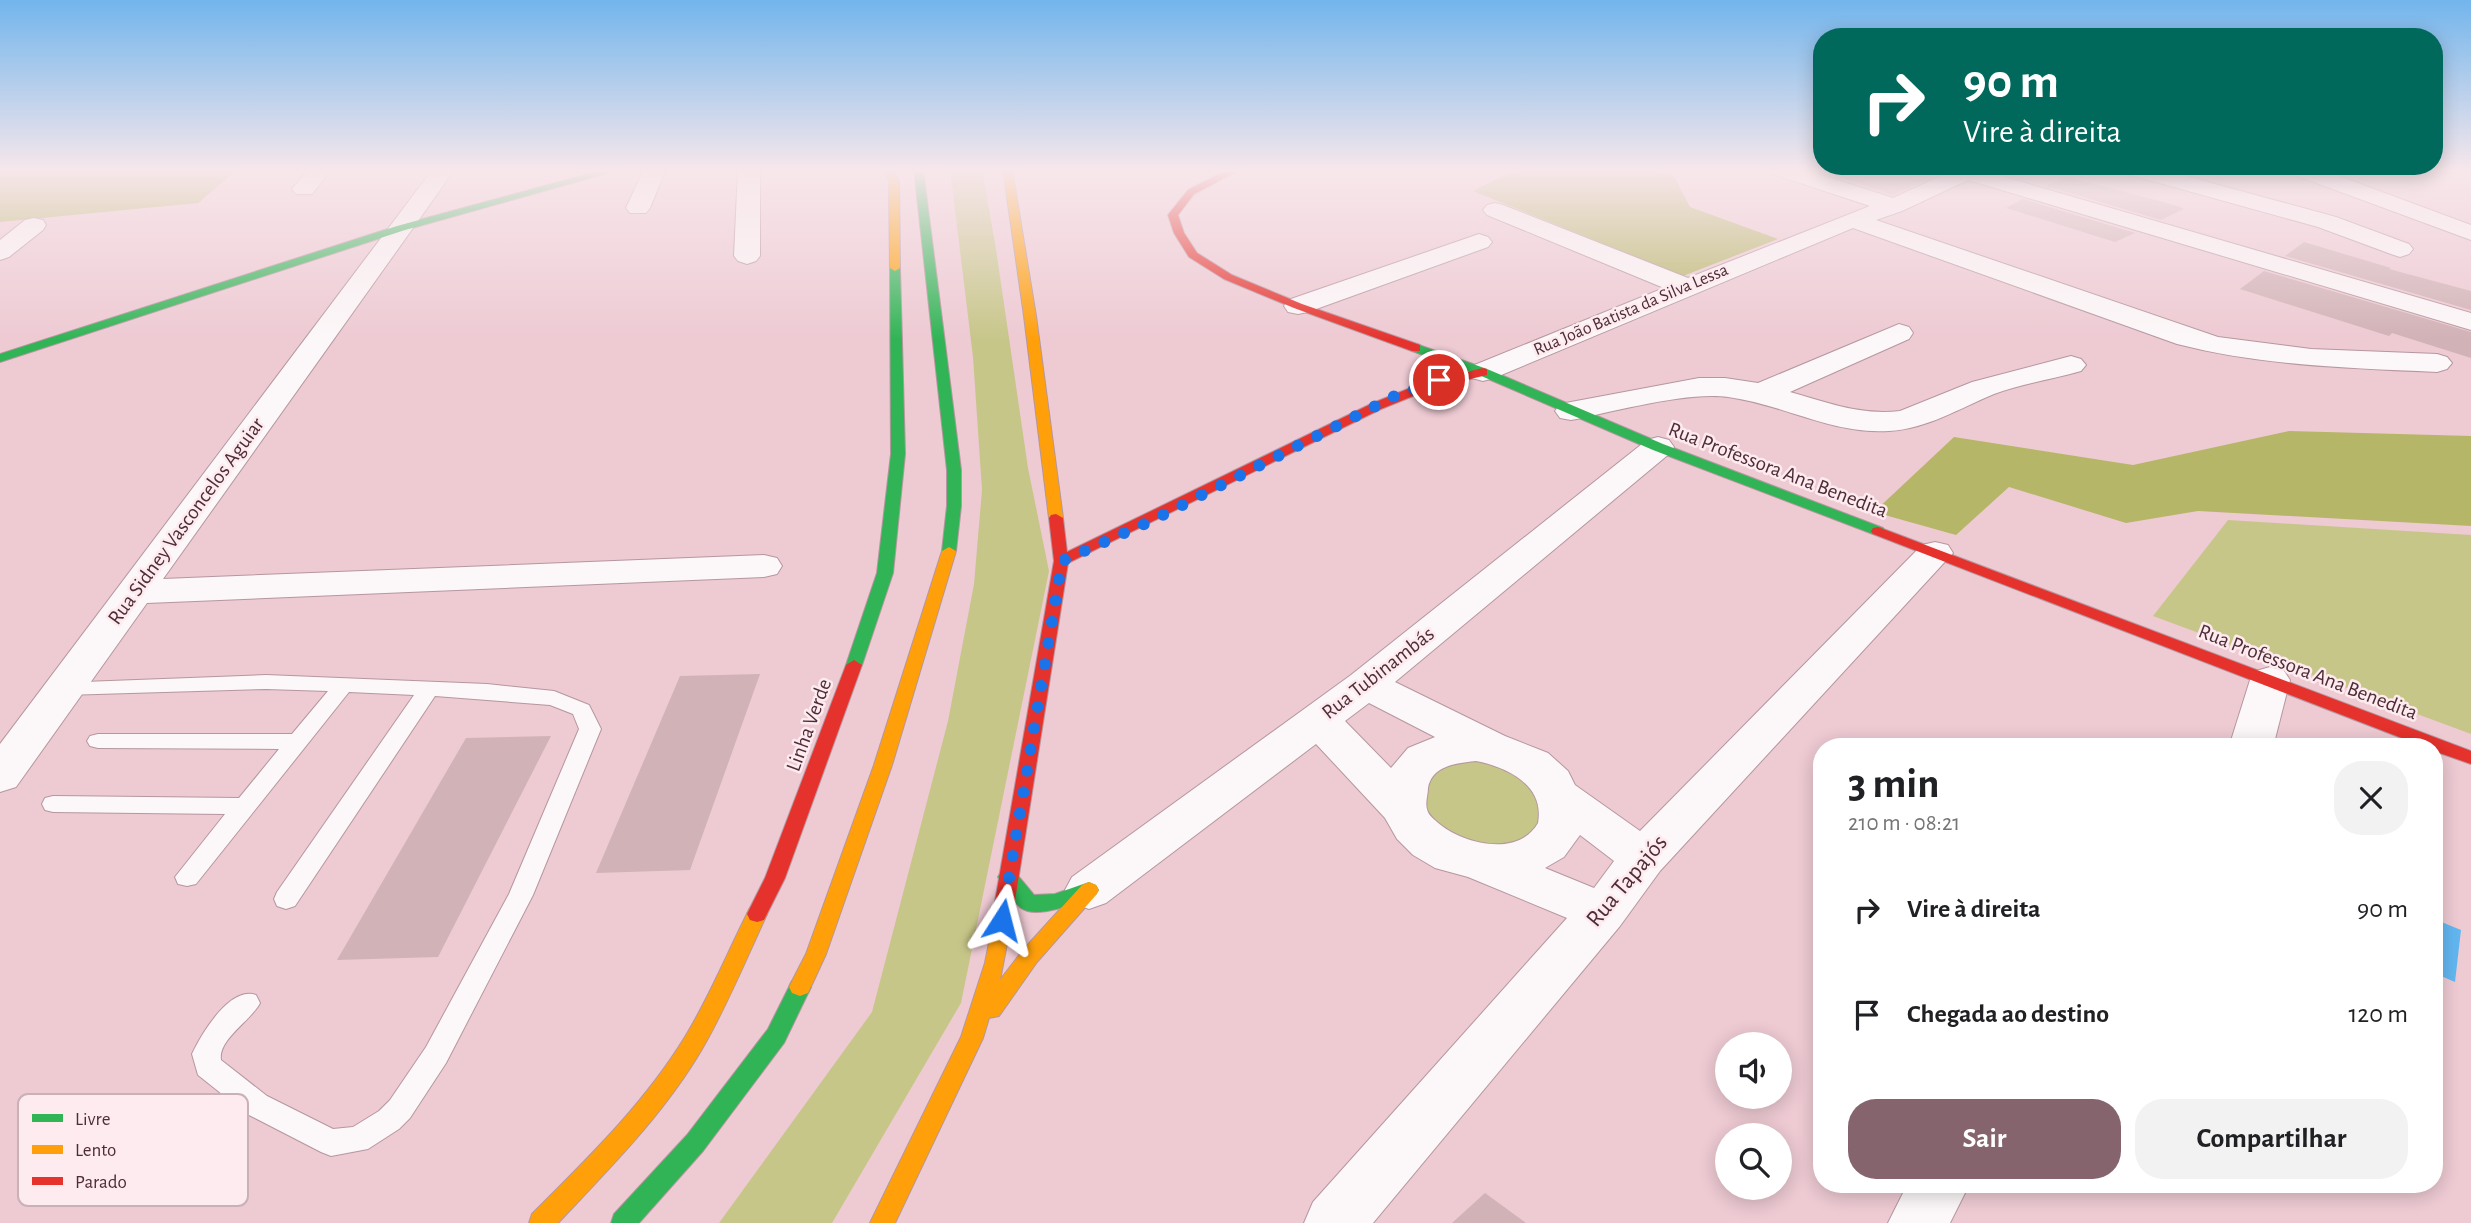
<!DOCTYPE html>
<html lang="pt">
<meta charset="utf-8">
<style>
:root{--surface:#fff;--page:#f2f2f2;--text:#202124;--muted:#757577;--accent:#86646e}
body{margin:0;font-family:"Alegreya Sans",sans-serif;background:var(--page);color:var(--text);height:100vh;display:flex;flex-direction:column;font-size:26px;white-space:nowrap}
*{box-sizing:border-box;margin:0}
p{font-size:23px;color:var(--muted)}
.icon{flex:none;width:38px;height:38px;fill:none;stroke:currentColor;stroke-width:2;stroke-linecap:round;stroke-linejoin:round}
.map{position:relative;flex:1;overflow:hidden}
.drawer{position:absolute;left:1813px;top:738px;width:630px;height:455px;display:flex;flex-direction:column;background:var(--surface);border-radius:28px;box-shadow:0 4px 18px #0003}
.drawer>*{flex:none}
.banner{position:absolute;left:1813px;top:28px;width:630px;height:147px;border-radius:28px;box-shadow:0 4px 18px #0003;background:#00695c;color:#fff;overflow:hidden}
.buttons{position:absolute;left:1715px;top:1032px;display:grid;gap:14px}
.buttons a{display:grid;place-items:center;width:77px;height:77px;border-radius:50%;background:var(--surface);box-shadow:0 4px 18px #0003;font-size:35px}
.pin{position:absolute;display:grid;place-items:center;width:60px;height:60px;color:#fff;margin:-30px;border:4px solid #fff;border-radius:50%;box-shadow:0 2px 7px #0007}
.me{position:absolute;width:77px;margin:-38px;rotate:9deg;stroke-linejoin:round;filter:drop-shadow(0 0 5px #0008)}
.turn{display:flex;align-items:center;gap:24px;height:147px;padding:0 35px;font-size:32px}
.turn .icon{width:91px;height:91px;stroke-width:2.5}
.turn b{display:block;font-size:49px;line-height:60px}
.round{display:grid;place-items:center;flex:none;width:74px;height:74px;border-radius:28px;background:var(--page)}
.summary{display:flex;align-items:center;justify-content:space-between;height:119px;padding:0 35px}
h1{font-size:42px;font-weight:700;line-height:52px}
.cta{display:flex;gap:14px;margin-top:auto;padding:14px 35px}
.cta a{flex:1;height:80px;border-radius:28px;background:var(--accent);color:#fff;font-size:28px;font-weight:700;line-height:80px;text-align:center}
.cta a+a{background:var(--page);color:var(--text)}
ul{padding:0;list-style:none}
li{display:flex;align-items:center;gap:21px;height:105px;padding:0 35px}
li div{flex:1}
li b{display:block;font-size:26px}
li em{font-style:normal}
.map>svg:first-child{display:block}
.green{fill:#c7c689}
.forest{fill:#b6b668}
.water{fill:#62b7f1}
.building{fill:#d1b2b6}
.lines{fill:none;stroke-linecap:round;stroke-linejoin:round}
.lane-casing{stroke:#b5979f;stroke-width:2}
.street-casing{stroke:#b5979f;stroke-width:2}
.fast-casing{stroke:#b5979f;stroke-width:2}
.slow-casing{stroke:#b5979f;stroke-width:2}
.jam-casing{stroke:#b5979f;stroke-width:2}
.lane{fill:#fcf7f8;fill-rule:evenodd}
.street{fill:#fcf7f8;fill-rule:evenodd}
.fast{fill:#30b455;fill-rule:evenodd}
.slow{fill:#ff9f0a;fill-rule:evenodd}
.jam{fill:#e5322d;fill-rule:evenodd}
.route{stroke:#1a73e8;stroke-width:12;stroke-dasharray:0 21.6}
.labels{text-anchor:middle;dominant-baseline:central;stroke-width:5;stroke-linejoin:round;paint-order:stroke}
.far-street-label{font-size:18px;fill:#4e2d37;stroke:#fdebef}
.street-label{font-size:21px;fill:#4e2d37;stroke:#fdebef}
.near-street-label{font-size:24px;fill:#4e2d37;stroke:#fdebef}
.key{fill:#fdebef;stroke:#c8b2b8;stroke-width:2}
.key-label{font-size:19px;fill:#4e2d37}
</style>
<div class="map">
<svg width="2471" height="1223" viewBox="0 0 2471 1223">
<rect width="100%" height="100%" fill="#eecad3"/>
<g class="green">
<polygon points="950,169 982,169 996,249 1028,468 1049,571 961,1003 832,1223 719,1223 872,1012 948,721 974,584 982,490 973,357"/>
<polygon points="2228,520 2471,535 2471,734 2153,616"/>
<path d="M1477,761C1494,761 1523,774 1534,787C1539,794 1540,806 1543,815C1517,865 1465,843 1429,819L1421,788L1442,765Z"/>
</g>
<g class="forest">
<polygon points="0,169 238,169 198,203 0,222"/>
<polygon points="1518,169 1653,169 1674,176 1690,207 1778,239 1683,276 1473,191"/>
<polygon points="2289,431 2471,436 2471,526 2198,511 2126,523 2009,487 1956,535 1874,512 1954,437 2133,465"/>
</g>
<polygon class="water" points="2434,919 2461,930 2455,982 2434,973"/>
<g class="building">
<polygon points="1814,169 1950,169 1893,195"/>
<polygon points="2065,176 2178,206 2184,209 2161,220 2046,186"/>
<polygon points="2023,199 2135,233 2115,242 2006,208"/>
<polygon points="2304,242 2391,268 2389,269 2471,291 2471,310 2285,256"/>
<polygon points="2264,271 2471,332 2471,358 2392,333 2389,336 2240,289"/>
<polygon points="760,674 690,870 596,873 680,676"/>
<polygon points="551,736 438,957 337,960 466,738"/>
<polygon points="1485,1193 1526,1223 1452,1223"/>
</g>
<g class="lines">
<g class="lane-casing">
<path id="lane" d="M266,675L487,684L554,691L589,705L601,729L533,895L446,1063L410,1118L399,1129L368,1149L331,1156L321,1152L247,1114L198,1075L192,1054C202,1033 230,986 256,995L260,1003C251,1021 218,1039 221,1060L267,1096L333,1129L353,1127L379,1111L390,1100L426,1047L509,894L579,729L573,714L550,705L435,696L295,906L286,909L277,906L274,899L277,892L414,695L349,692L196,884L187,886L178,884L175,877L225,814L53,812L45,810L42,804L45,798L53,796L239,798L279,749L98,748L90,746L87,741L90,736L98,734H292L328,691L266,689L64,695L57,693L54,688L57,683Z"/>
</g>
<g class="street-casing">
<g id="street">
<polygon points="309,169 332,169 312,194 296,194 292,189"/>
<polygon points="433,169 455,169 163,579 764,555 777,558 782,566 777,574 764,577 147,603 16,787 0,792 0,744"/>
<polygon points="644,169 666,169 650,208 646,213 630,213 626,208"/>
<polygon points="738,169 760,169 760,256 756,261 747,264 738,261 734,256"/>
<path d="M1770,169H1803L1893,198L1956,169H1985L1984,171L2471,313V330L1968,180L1902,211L1876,220L2218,337L2311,349L2437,354L2447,357L2452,363L2447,369L2437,372C2349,368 2263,366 2177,344L1853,228L1494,378L1483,381L1472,378L1468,372L1472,366L1664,288L1487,215L1483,210L1487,205L1495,203L1503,205L1688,278L1870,206L1773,174Z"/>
<polygon points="2124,169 2160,169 2336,217 2409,244 2413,249 2409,254 2400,257 2391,254 2318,227 2127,174"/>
<polygon points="2289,169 2320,169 2471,225 2471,240 2292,174"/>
<polygon points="34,218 43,220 46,225 43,230 9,257 0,260 0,240 25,220"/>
<polygon points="1479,234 1488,237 1492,242 1488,247 1308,312 1298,314 1288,312 1284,306 1288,300"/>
<path d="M1899,324L1909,327L1913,333L1909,339L1790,392C1826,402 1861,416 1900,411L1972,382L2071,356L2081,359L2086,365L2081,371C2053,379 2021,384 1994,394C1960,408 1927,429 1889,431C1834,435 1782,404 1728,397C1688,391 1613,412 1571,420L1560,418L1555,411L1560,404L1571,402L1699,378H1725L1758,383Z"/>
<path d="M1658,437L1669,440L1674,447L1669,454L1395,682L1505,736L1548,753L1568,771L1575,785L1640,831L1922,545L1935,542L1948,545L1953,553L1660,871L1620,926L1373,1223H1304L1313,1202L1567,918L1468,877L1435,868L1413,855L1397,839L1385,818L1316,744L1106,903L1089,909L1072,903L1065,890L1072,877L1351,675L1647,440ZM1369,703L1435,737L1408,748L1391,768L1345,721ZM1476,761C1507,767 1545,785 1538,823C1518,858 1462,844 1437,822C1433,818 1428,815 1427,809C1425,803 1428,794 1428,788C1432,765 1458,763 1476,761ZM1580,835L1614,861L1594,888L1545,868L1564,857Z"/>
<polygon points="2270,667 2284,671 2290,680 2273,747 2229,747 2250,680 2256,671"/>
<polygon points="1907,1185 1969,1185 1950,1223 1888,1223"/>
</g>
</g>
<g class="fast-casing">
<g id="fast">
<polygon points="607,169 622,169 405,230 0,362 0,354 397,226"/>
<polygon points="914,169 923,169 961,470 961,506 956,551 949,555 942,551 947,506 947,470"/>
<polygon points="895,265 900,268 905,454 893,573 862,665 854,670 846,665 877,573 891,454 890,268"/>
<polygon points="1416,344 1487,369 1663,444 1883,528 1885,531 1883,534 1873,534 1653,450 1479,375 1412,351 1412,345"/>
<path d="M1008,869L1015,872L1034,895L1055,894L1089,882L1096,885L1099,890L1096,895C1079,902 1037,920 1021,908C1013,902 1003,886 998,877L1001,872Z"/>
<polygon points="800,978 808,981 811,987 784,1043 703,1151 639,1223 611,1223 614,1214 687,1135 768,1029 792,981"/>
</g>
</g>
<g class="slow-casing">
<g id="slow">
<polygon points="884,169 892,169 899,182 900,268 895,271 890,268 889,182"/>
<polygon points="1003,169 1012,169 1036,316 1063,518 1056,522 1049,518 1024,316"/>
<polygon points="949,547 956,551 892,765 826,954 808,993 800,996 792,993 789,987 806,954 874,765 942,551"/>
<polygon points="1089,882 1096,885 1099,890 1096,895 1037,962 999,1016 989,1018 983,1038 895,1223 870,1223 961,1037 985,963 996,907 1003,905 1010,907 1013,913 1000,980 1023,950 1082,885"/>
<path d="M757,906L764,908L767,914C746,959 727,1006 702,1049C664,1114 609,1169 558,1223H529L532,1214C587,1159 644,1104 685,1037C710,996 728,951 750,908Z"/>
</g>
</g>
<g class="jam-casing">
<g id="jam">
<polygon points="1229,169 1241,169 1194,194 1178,215 1184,233 1197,253 1232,275 1302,304 1420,345 1420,351 1412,351 1294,308 1224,279 1189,257 1174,233 1168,215 1188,190"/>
<polygon points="1483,368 1487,369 1487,375 1433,388 1381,409 1068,563 1013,913 1010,919 1003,921 996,919 993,913 1054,561 1049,518 1051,515 1056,514 1063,518 1067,552 1373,403 1425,382"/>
<polygon points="1878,527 2471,751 2471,764 2434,751 2434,747 2425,747 1873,534 1871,531 1873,528"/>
<polygon points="854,660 862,665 785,878 764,920 757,922 750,920 747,914 765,878 846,665"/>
</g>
</g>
<use href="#lane" class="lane"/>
<use href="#street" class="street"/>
<use href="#fast" class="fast"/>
<use href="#slow" class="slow"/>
<use href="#jam" class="jam"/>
</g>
<linearGradient id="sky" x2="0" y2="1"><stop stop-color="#72b5ec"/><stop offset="0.5" stop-color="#f7e7eb"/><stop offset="1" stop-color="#f7e7eb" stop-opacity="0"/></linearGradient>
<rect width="2471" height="340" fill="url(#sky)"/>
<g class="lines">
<polyline class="route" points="1002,920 1062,561 1151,521 1395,396 1439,380"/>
</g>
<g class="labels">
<g class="far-street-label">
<text transform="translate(1631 310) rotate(-23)">Rua João Batista da Silva Lessa</text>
</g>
<g class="street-label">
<text transform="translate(1778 470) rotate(21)">Rua Professora Ana Benedita</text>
<text transform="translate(186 521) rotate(-54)">Rua Sidney Vasconcelos Aguiar</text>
<text transform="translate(2308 672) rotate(21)">Rua Professora Ana Benedita</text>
<text transform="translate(1378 673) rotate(-38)">Rua Tubinambás</text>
<text transform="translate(809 725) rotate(-70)">Linha Verde</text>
</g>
<g class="near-street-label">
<text transform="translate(1627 881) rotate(-50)">Rua Tapajós</text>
</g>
</g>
<rect x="18" y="1094" width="230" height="112" rx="10" class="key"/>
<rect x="32" y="1114" width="31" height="8" fill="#30b455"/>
<rect x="32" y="1145" width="31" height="9" fill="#ff9f0a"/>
<rect x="32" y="1177" width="31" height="8" fill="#e5322d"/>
<g class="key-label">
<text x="75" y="1125">Livre</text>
<text x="75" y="1156">Lento</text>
<text x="75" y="1188">Parado</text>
</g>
</svg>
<div class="buttons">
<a><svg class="icon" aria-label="sound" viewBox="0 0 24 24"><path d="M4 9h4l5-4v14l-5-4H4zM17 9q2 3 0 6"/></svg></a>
<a><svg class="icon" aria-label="search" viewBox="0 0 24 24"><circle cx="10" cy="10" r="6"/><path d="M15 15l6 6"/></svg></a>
</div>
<div class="pin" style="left:1439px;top:380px;background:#d93025"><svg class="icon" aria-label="arrive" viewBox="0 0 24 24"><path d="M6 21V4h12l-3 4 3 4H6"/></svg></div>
<svg class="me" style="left:1002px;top:920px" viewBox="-20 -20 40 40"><path d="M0-17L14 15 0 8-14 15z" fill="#1a73e8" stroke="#fff" stroke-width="4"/></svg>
<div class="banner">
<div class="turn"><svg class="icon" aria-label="right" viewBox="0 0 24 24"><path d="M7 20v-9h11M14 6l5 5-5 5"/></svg><div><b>90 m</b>Vire à direita</div></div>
</div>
<section class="drawer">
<div class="summary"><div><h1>3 min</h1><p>210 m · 08:21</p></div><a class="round"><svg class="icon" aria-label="close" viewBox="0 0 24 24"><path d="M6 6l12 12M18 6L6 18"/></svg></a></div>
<ul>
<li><svg class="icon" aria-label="right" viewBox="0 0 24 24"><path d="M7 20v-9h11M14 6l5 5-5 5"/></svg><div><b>Vire à direita</b></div><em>90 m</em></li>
<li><svg class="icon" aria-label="arrive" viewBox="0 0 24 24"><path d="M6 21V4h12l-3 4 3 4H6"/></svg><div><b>Chegada ao destino</b></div><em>120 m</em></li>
</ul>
<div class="cta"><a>Sair</a><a>Compartilhar</a></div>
</section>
</div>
